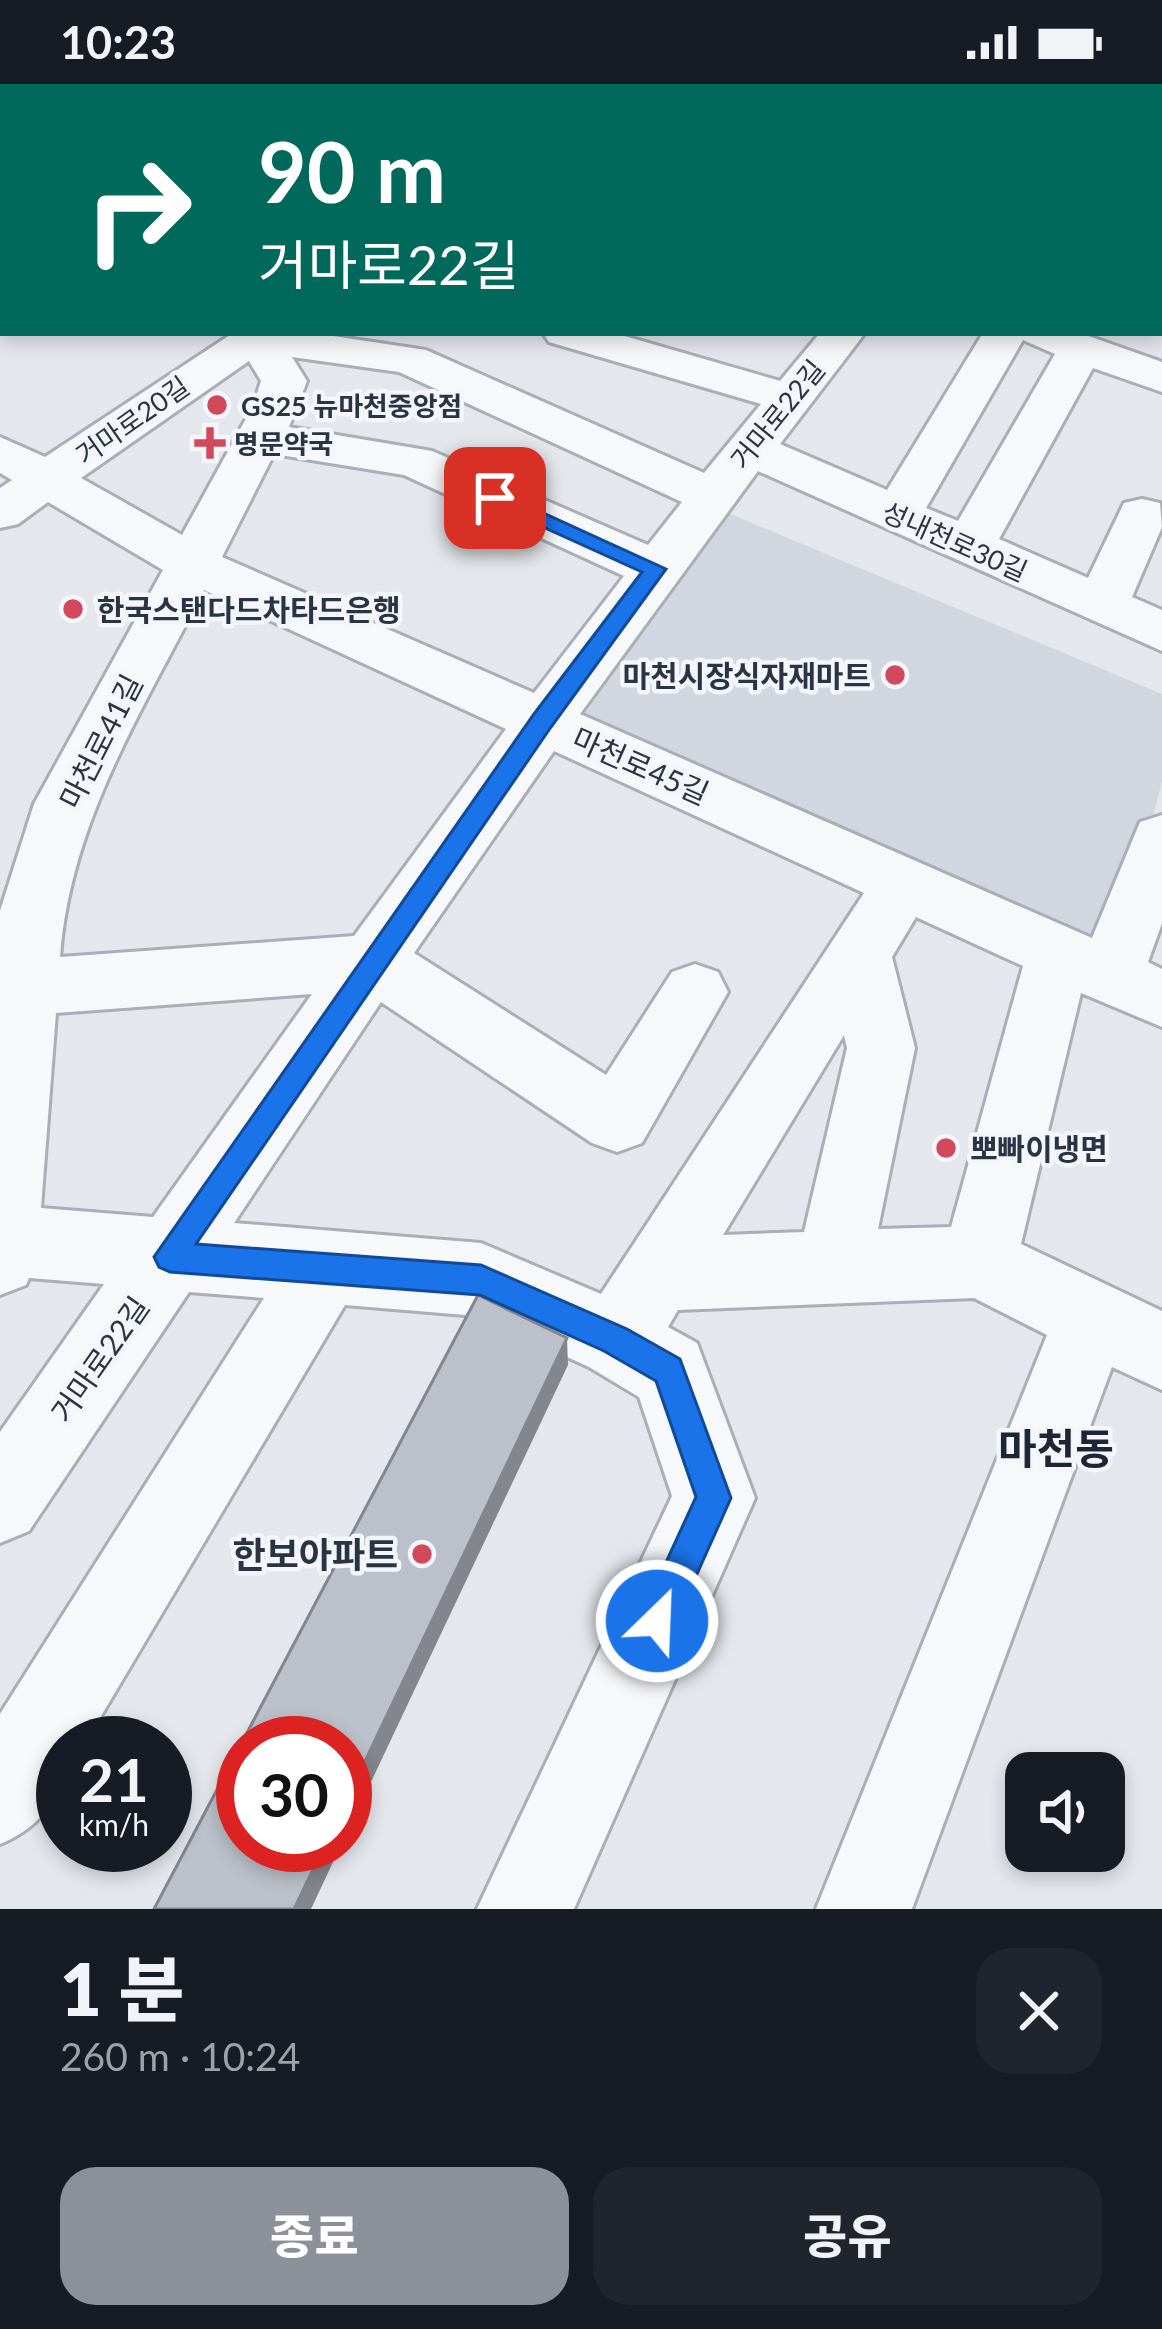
<!DOCTYPE html>
<html lang="ko">
<meta charset="utf-8">
<style>
:root{--surface:#171b24;--page:#20242c;--text:#f1f3f6;--muted:#9ea1a6;--accent:#8c9099}
body{margin:0;font-family:Lato,"Noto Sans KR",sans-serif;background:var(--page);color:var(--text);height:100vh;display:flex;flex-direction:column;font-size:45px;white-space:nowrap}
*{box-sizing:border-box;margin:0}
p{font-size:39px;color:var(--muted)}
.icon{flex:none;width:66px;height:66px;fill:none;stroke:currentColor;stroke-width:2;stroke-linecap:round;stroke-linejoin:round}
.map{position:relative;height:1825px;overflow:hidden}
.details{display:flex;flex-direction:column;background:var(--surface);flex:1}
.details>*{flex:none}
.top-card{position:absolute;left:0px;top:0px;width:1164px;height:252px;box-shadow:0 6px 18px #0003;background:#00695c;color:#fff;overflow:hidden}
.controls{position:absolute;left:1005px;top:1668px;display:grid;gap:24px}
.controls a{display:grid;place-items:center;width:120px;height:120px;border-radius:24px;background:var(--surface);box-shadow:0 6px 18px #0003;font-size:60px}
.speed{position:absolute;left:36px;top:1632px;display:flex;gap:24px;font-size:60px;font-weight:700;text-align:center}
.speed>*{display:grid;place-content:center;width:156px;height:156px;border-radius:50%;background:var(--surface);box-shadow:0 6px 18px #0003;line-height:1}
.speed small{font-size:30px;font-weight:400}
.speed .limit{border:18px solid #d22;background:#fff;color:#111}
.pin{position:absolute;display:grid;place-items:center;width:102px;height:102px;color:#fff;margin:-51px;border-radius:24px;box-shadow:0 6px 18px #0006}
.me{position:absolute;width:132px;margin:-66px;rotate:24deg;stroke-linejoin:round;filter:drop-shadow(0 0 9px #0008)}
.turn{display:flex;align-items:center;gap:42px;height:252px;padding:0 60px;font-size:54px}
.turn .icon{width:156px;height:156px;stroke-width:2.5}
.turn b{display:block;font-size:84px;line-height:102px}
.round{display:grid;place-items:center;flex:none;width:126px;height:126px;border-radius:36px;background:var(--page)}
.headline{display:flex;align-items:center;justify-content:space-between;height:204px;padding:0 60px}
h1{font-size:72px;font-weight:800;line-height:90px}
.action{display:flex;gap:24px;margin-top:auto;padding:24px 60px}
.action a{flex:1;height:138px;border-radius:36px;background:var(--accent);color:#fff;font-size:48px;font-weight:800;line-height:138px;text-align:center}
.action a+a{background:var(--page);color:var(--text)}
.status{display:flex;justify-content:space-between;align-items:center;height:84px;padding:0 60px;background:var(--surface);direction:ltr}
.status svg{height:33px;fill:currentColor}
.map>svg:first-child{display:block}
.built{fill:#d2d6de}
.lines{fill:none;stroke-linecap:round;stroke-linejoin:round}
.minor-casing{stroke:#a9aeb7;stroke-width:6}
.path{stroke:#c2c5cb;stroke-width:4.5;stroke-dasharray:6 6;stroke-linecap:butt}
.minor{fill:#f7f8fa;fill-rule:evenodd}
.wall{fill:#a1a5ae}
.shaded-wall{fill:#83868d}
.building{fill:#bbc0ca;stroke:#83868d;stroke-width:3}
.route{fill:#1a73e8;stroke:#114b97;stroke-width:3}
.poi-dot{fill:#d1495b;stroke:#f4f6f9;stroke-width:4.5}
.labels{text-anchor:middle;dominant-baseline:central;stroke-width:9;stroke-linejoin:round;paint-order:stroke}
.far-poi-label{font-size:27px;font-weight:bold;fill:#2b3445;stroke:#f4f6f9;text-anchor:start}
.far-street-label{font-size:27px;fill:#2b3445;stroke:#f4f6f9}
.poi-label{font-size:30px;font-weight:bold;fill:#2b3445;stroke:#f4f6f9;text-anchor:start}
.street-label{font-size:30px;fill:#2b3445;stroke:#f4f6f9}
.near-poi-label{font-size:36px;font-weight:bold;fill:#2b3445;stroke:#f4f6f9;text-anchor:end}
.near-quarter-label{font-size:42px;font-weight:bold;fill:#1d2536;stroke:#f4f6f9}
</style>
<div class="status"><b>10:23</b><svg viewBox="0 0 49 12"><path d="M0 12V9h3v3zM5 12V6h3v6zM10 12V3h3v9zM15 12V0h3v12zM26 1h20v11H26zM47 4h2v5h-2z"/></svg></div>
<div class="map">
<svg width="1162" height="1825" viewBox="0 0 1162 1825">
<rect width="100%" height="100%" fill="#e4e7ec"/>
<polygon class="built" points="704,419 1162,610 1162,698 1110,892 543,637"/>
<g class="lines">
<g class="minor-casing">
<g id="minor">
<polygon points="340,0 382,0 384,3 342,3"/>
<polygon points="886,0 922,0 923,3 887,3"/>
<polygon points="1025,0 1024,3 989,1 989,0"/>
<polygon points="1140,0 1162,0 1162,12 1161,3"/>
<polygon points="3,123 3,148 0,149 0,124"/>
<rect x="1161" y="198" width="1" height="26"/>
<path d="M233,249H313L426,266L704,389L761,320L549,258L543,249H614L780,297L820,249H865L780,360L887,406L983,249H1080L1162,278V308L1093,284L999,455L1088,494L1124,419L1142,415L1160,419L1162,443L1132,513L1162,526V567L758,387L580,630L1092,854L1140,738L1162,731V839L1148,878L1162,885V943L1081,909L1021,1160L1162,1227V1306L1112,1283L912,1825H816L1047,1251L974,1214L678,1226L668,1243L697,1259L755,1414L574,1825H477L672,1412L639,1313L589,1283L477,1232L345,1221L85,1659H63C63,1710 47,1740 0,1760V1630L264,1214L189,1208L29,1447L0,1459V1348L104,1200L29,1194L26,1201L0,1211V827L34,720L163,486L48,418L18,440L0,444V404L12,396L0,389V353L45,373ZM1023,256L1055,270L958,437L926,424ZM292,273L399,288L682,418L648,461L432,367L289,343L307,297ZM249,277L261,297L253,322L182,451L81,394ZM274,370L404,391L624,492L534,609L222,473ZM204,506L506,645L354,852L60,873C70,738 144,624 204,506ZM554,667L864,809L601,1210L481,1159L234,1139L381,918L592,1059L617,1068L642,1059L728,908L718,888L695,880L672,888L606,991L414,869ZM916,833L1023,882L951,1143L878,1145L915,964L892,873ZM312,910L153,1133L41,1124L56,929ZM844,951L847,964L804,1148L723,1151Z"/>
</g>
</g>
<g class="path">
<polyline points="70,3 75,0"/>
<polyline points="207,3 216,0"/>
</g>
<use href="#minor" class="minor"/>
</g>
<polygon class="wall" points="0,0 39,0 39,3 3,3 3,13 0,13"/>
<g class="shaded-wall">
<polygon points="567,1254 568,1281 345,1753 345,1719"/>
<polygon points="325,1761 341,1761 311,1825 294,1825"/>
</g>
<polygon class="building" points="478,1211 567,1254 345,1719 345,1659 243,1659 243,1761 325,1761 294,1825 154,1825"/>
<polygon class="route" points="495,407 666,485 551,643 196,1160 481,1181 627,1245 680,1275 731,1414 670,1550 657,1555 645,1550 639,1537 696,1413 656,1297 604,1267 480,1211 170,1188 159,1183 154,1173 534,630 642,488 488,418 488,409"/>
<g class="poi-dot">
<circle cx="217" cy="321" r="12"/>
<path d="M204 341h12v12h12v12h-12v12h-12v-12h-12v-12h12z"/>
<circle cx="73" cy="525" r="12"/>
<circle cx="895" cy="591" r="12"/>
<circle cx="946" cy="1064" r="12"/>
<circle cx="422" cy="1470" r="12"/>
</g>
<g class="labels">
<g class="far-poi-label">
<text x="241" y="321">GS25 뉴마천중앙점</text>
<text x="234" y="359">명문약국</text>
</g>
<g class="far-street-label">
<text transform="translate(777 330) rotate(-51)">거마로22길</text>
<text transform="translate(132 336) rotate(-35)">거마로20길</text>
<text transform="translate(955 457) rotate(24)">성내천로30길</text>
</g>
<g class="poi-label">
<text x="97" y="525">한국스탠다드차타드은행</text>
<text x="871" y="591" text-anchor="end">마천시장식자재마트</text>
<text x="970" y="1064">뽀빠이냉면</text>
</g>
<g class="street-label">
<text transform="translate(100 657) rotate(-63)">마천로41길</text>
<text transform="translate(641 681) rotate(24)">마천로45길</text>
<text transform="translate(99 1275) rotate(-55)">거마로22길</text>
</g>
<g class="near-poi-label">
<text x="398" y="1470">한보아파트</text>
</g>
<g class="near-quarter-label">
<text x="1056" y="1364">마천동</text>
</g>
</g>
</svg>
<div class="controls">
<a><svg class="icon" aria-label="sound" viewBox="0 0 24 24"><path d="M4 9h4l5-4v14l-5-4H4zM17 9q2 3 0 6"/></svg></a>
</div>
<div class="speed"><div>21<small>km/h</small></div><div class="limit">30</div></div>
<div class="pin" style="left:495px;top:414px;background:#d93025"><svg class="icon" aria-label="arrive" viewBox="0 0 24 24"><path d="M6 21V4h12l-3 4 3 4H6"/></svg></div>
<svg class="me" style="left:657px;top:1537px" viewBox="-20 -20 40 40"><circle r="17" fill="#1a73e8" stroke="#fff" stroke-width="3"/><path d="M0-11L8 9 0 5-8 9z" fill="#fff"/></svg>
<div class="top-card">
<div class="turn"><svg class="icon" aria-label="right" viewBox="0 0 24 24"><path d="M7 20v-9h11M14 6l5 5-5 5"/></svg><div><b>90 m</b>거마로22길</div></div>
</div>
</div>
<section class="details">
<div class="headline"><div><h1>1 분</h1><p>260 m · 10:24</p></div><a class="round"><svg class="icon" aria-label="close" viewBox="0 0 24 24"><path d="M6 6l12 12M18 6L6 18"/></svg></a></div>
<div class="action"><a>종료</a><a>공유</a></div>
</section>
